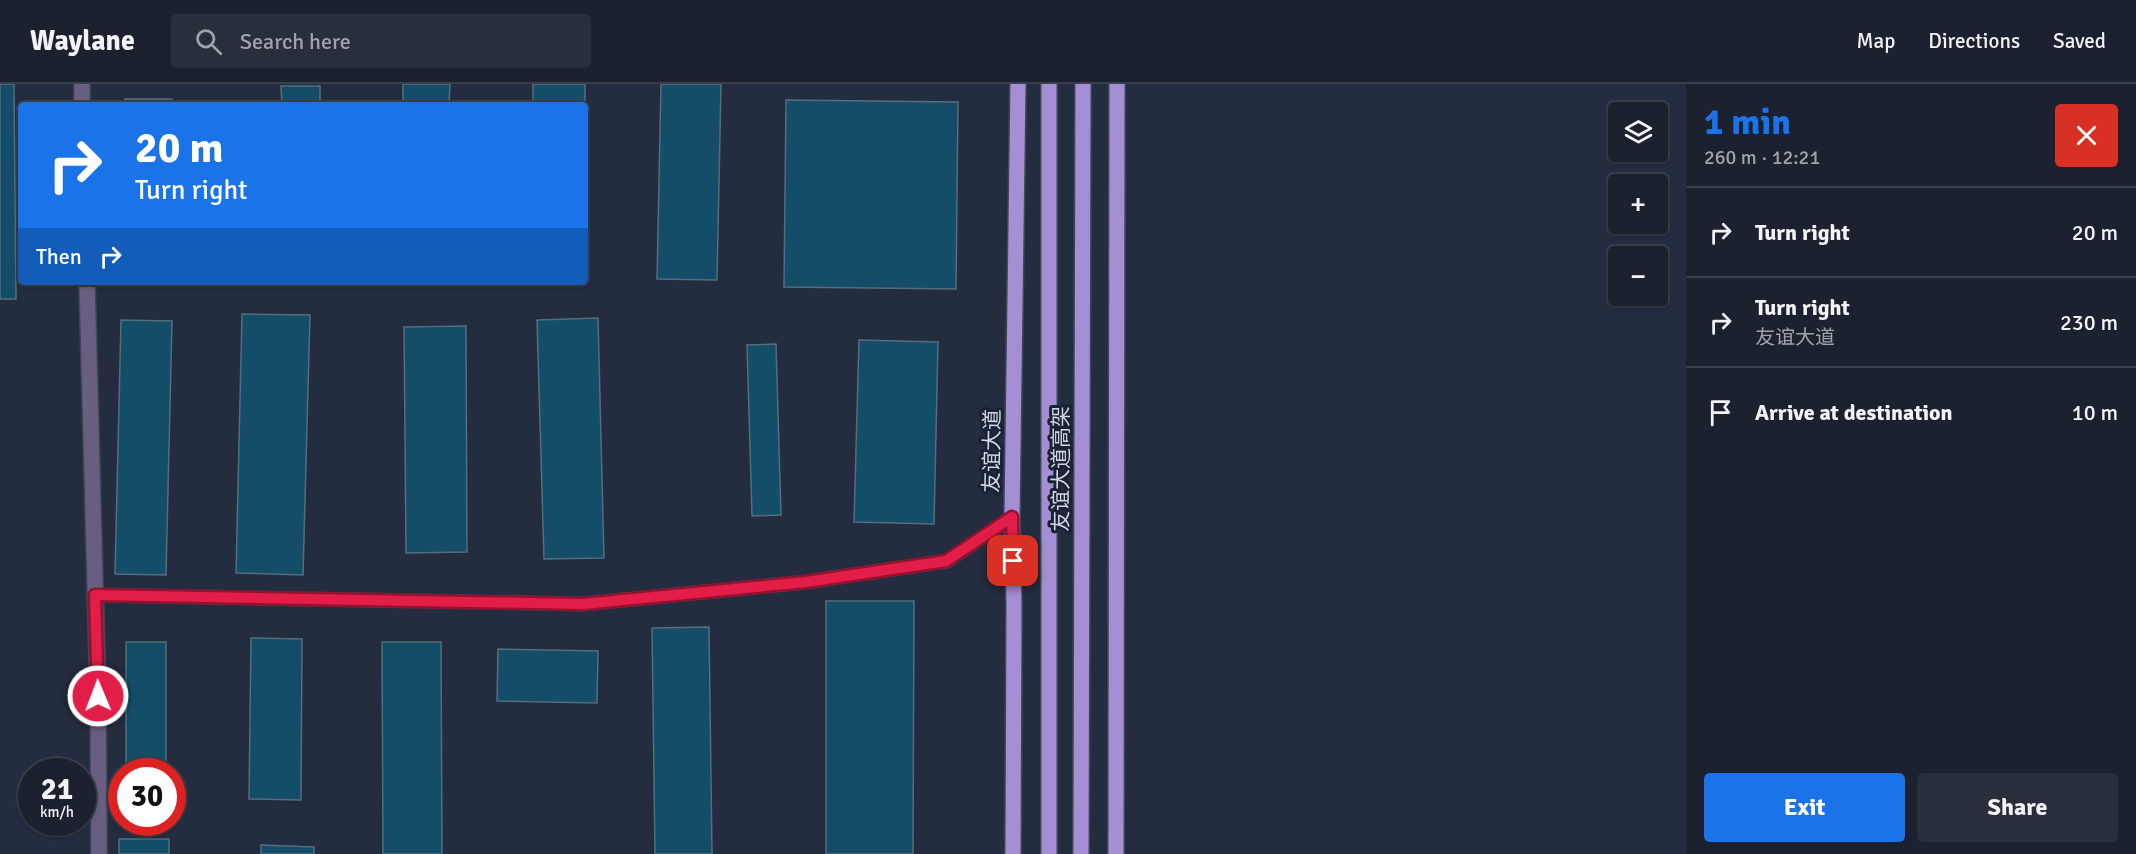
<!DOCTYPE html>
<meta charset="utf-8">
<style>
:root{--surface:#1b212f;--page:#282e3b;--text:#f1f3f6;--muted:#a0a3aa;--line:#393e4b;--accent:#1a73e8}
body{margin:0;font-family:Signika,"Noto Sans SC",sans-serif;background:var(--page);color:var(--text);height:100vh;display:flex;flex-direction:column;font-size:22px;white-space:nowrap}
*{box-sizing:border-box;margin:0}
p{font-size:20px;color:var(--muted)}
.icon{flex:none;width:33px;height:33px;fill:none;stroke:currentColor;stroke-width:2;stroke-linecap:round;stroke-linejoin:round}
.map{position:relative;flex:1;overflow:hidden}
.panel{display:flex;flex-direction:column;background:var(--surface);width:450px}
.panel>*{flex:none}
.top-card{position:absolute;left:18px;top:18px;width:570px;height:183px;border-radius:6px;box-shadow:0 2px 4px #0004,0 0 0 2px var(--line);background:#1a73e8;color:#fff;overflow:hidden}
.fabs{position:absolute;left:1608px;top:18px;display:grid;gap:12px}
.fabs a{display:grid;place-items:center;width:60px;height:60px;border-radius:6px;background:var(--surface);box-shadow:0 2px 4px #0004,0 0 0 2px var(--line);font-size:30px}
.speed{position:absolute;left:18px;top:674px;display:flex;gap:12px;font-size:30px;font-weight:700;text-align:center}
.speed>*{display:grid;place-content:center;width:78px;height:78px;border-radius:50%;background:var(--surface);box-shadow:0 2px 4px #0004,0 0 0 2px var(--line);line-height:1}
.speed small{font-size:15px;font-weight:400}
.speed .limit{border:9px solid #d22;background:#fff;color:#111}
.pin{position:absolute;display:grid;place-items:center;width:51px;height:51px;color:#fff;margin:-26px;border-radius:12px;box-shadow:0 3px 9px #0006}
.me{position:absolute;width:66px;margin:-33px;rotate:359deg;stroke-linejoin:round;filter:drop-shadow(0 0 4px #0008)}
.turn{display:flex;align-items:center;gap:21px;height:126px;padding:0 18px;font-size:27px}
.turn .icon{width:78px;height:78px;stroke-width:2.5}
.turn b{display:block;font-size:42px;line-height:51px}
.then{display:flex;align-items:center;height:57px;padding:0 18px;background:#0003;gap:12px;font-size:22px}
.round{display:grid;place-items:center;flex:none;width:63px;height:63px;border-radius:6px;background:var(--page)}
.overview{display:flex;align-items:center;justify-content:space-between;height:102px;padding:0 18px}
h1{font-size:36px;font-weight:800;line-height:45px;color:var(--accent)}
.button{display:flex;gap:12px;margin-top:auto;padding:12px 18px}
.button a{flex:1;height:69px;border-radius:6px;background:var(--accent);color:#fff;font-size:24px;font-weight:800;line-height:69px;text-align:center}
.button a+a{background:var(--page);color:var(--text)}
ul{padding:0;list-style:none}
li{display:flex;align-items:center;gap:18px;height:90px;padding:0 18px;border-top:2px solid var(--line)}
li div{flex:1}
li b{display:block;font-size:22px}
li em{font-style:normal}
header{display:flex;align-items:center;gap:36px;box-sizing:border-box;height:84px;padding:0 30px;background:var(--surface);border-bottom:2px solid var(--line)}
header strong{font-size:28px}
nav{display:flex;gap:33px;margin-inline-start:auto;font-size:21px}
.search{width:420px;height:54px;background:var(--page);display:flex;align-items:center;gap:15px;box-sizing:border-box;padding:0 21px;border-radius:6px;color:var(--muted);font-size:22px}
main{display:flex;flex:1;min-height:0}
.map>svg:first-child{display:block}
.building{fill:#144d68;stroke:#546d7c;stroke-width:1.5}
.lines{fill:none;stroke-linecap:round;stroke-linejoin:round}
.lane-casing{stroke:#404759;stroke-width:15}
.street-casing{stroke:#404759;stroke-width:18}
.primary-casing{stroke:#404759;stroke-width:18}
.lane{stroke:#685e80;stroke-width:12}
.street{stroke:#685e80;stroke-width:15}
.primary{stroke:#a48ed4;stroke-width:15}
.route-casing{stroke:#92132f;stroke-width:15}
.route{stroke:#e11d48;stroke-width:10}
.labels{text-anchor:middle;dominant-baseline:central;stroke-width:6;stroke-linejoin:round;paint-order:stroke}
.street-label{font-size:21px;fill:#d0d6e2;stroke:#1a2235}
</style>
<header>
<strong>Waylane</strong>
<div class="search"><svg class="icon" aria-label="search" viewBox="0 0 24 24"><circle cx="10" cy="10" r="6"/><path d="M15 15l6 6"/></svg>Search here</div>
<nav><a>Map</a><a>Directions</a><a>Saved</a></nav>
</header>
<main>
<div class="map">
<svg width="1686" height="770" viewBox="0 0 1686 770">
<rect width="100%" height="100%" fill="#242c3f"/>
<g class="building">
<polygon points="0,0 14,0 16,215 0,215"/>
<polygon points="403,0 450,0 449,21 403,21"/>
<rect x="533" y="0" width="52" height="21"/>
<polygon points="661,0 721,0 717,196 657,195"/>
<polygon points="281,2 320,2 320,21 282,21"/>
<rect x="125" y="15" width="47" height="6"/>
<polygon points="786,16 958,18 956,205 784,203"/>
<polygon points="242,230 310,231 303,491 236,489"/>
<polygon points="598,234 604,474 544,475 537,236"/>
<polygon points="121,236 172,237 166,491 115,490"/>
<polygon points="466,242 467,468 406,469 404,243"/>
<polygon points="859,256 938,258 934,440 854,438"/>
<polygon points="776,260 781,431 752,432 747,261"/>
<polygon points="826,517 914,517 913,770 826,770"/>
<polygon points="709,543 712,770 655,770 652,544"/>
<polygon points="251,554 302,555 301,716 249,715"/>
<rect x="126" y="558" width="40" height="129"/>
<polygon points="382,558 441,558 442,770 383,770"/>
<polygon points="498,565 598,567 597,619 497,617"/>
<rect x="119" y="755" width="50" height="15"/>
<polygon points="261,761 314,763 314,770 261,770"/>
</g>
<g class="lines">
<g class="lane-casing">
<polyline id="lane" points="95,511 583,520 806,498 947,477 1012,433"/>
</g>
<g class="street-casing">
<g id="street">
<polyline points="82,0 82,21"/>
<polyline points="87,198 98,612 99,770"/>
</g>
</g>
<g class="primary-casing">
<g id="primary">
<polyline points="1013,770 1014,520 1012,433 1018,0"/>
<polyline points="1049,770 1049,0"/>
<polyline points="1081,770 1083,0"/>
<polyline points="1116,770 1117,0"/>
</g>
</g>
<use href="#lane" class="lane"/>
<use href="#street" class="street"/>
<use href="#primary" class="primary"/>
</g>
<g class="lines">
<g class="route-casing">
<polyline id="route" points="98,612 95,511 583,520 806,498 946,477 1012,433 1013,477"/>
</g>
<use href="#route" class="route"/>
</g>
<g class="labels">
<g class="street-label">
<text transform="translate(992 367) rotate(-89)">友谊大道</text>
<text transform="translate(1061 385) rotate(-90)">友谊大道高架</text>
</g>
</g>
</svg>
<div class="fabs">
<a><svg class="icon" aria-label="layers" viewBox="0 0 24 24"><path d="M12 4l9 5-9 5-9-5zM3 14l9 5 9-5"/></svg></a>
<a>+</a>
<a>−</a>
</div>
<div class="speed"><div>21<small>km/h</small></div><div class="limit">30</div></div>
<div class="pin" style="left:1013px;top:477px;background:#d93025"><svg class="icon" aria-label="arrive" viewBox="0 0 24 24"><path d="M6 21V4h12l-3 4 3 4H6"/></svg></div>
<svg class="me" style="left:98px;top:612px" viewBox="-20 -20 40 40"><circle r="17" fill="#e11d48" stroke="#fff" stroke-width="3"/><path d="M0-11L8 9 0 5-8 9z" fill="#fff"/></svg>
<div class="top-card">
<div class="turn"><svg class="icon" aria-label="right" viewBox="0 0 24 24"><path d="M7 20v-9h11M14 6l5 5-5 5"/></svg><div><b>20 m</b>Turn right</div></div>
<div class="then">Then<svg class="icon" aria-label="right" viewBox="0 0 24 24"><path d="M7 20v-9h11M14 6l5 5-5 5"/></svg></div>
</div>
</div>
<section class="panel">
<div class="overview"><div><h1>1 min</h1><p>260 m · 12:21</p></div><a class="round" style="background:#d93025;color:#fff"><svg class="icon" aria-label="close" viewBox="0 0 24 24"><path d="M6 6l12 12M18 6L6 18"/></svg></a></div>
<ul>
<li><svg class="icon" aria-label="right" viewBox="0 0 24 24"><path d="M7 20v-9h11M14 6l5 5-5 5"/></svg><div><b>Turn right</b></div><em>20 m</em></li>
<li><svg class="icon" aria-label="right" viewBox="0 0 24 24"><path d="M7 20v-9h11M14 6l5 5-5 5"/></svg><div><b>Turn right</b><p>友谊大道</p></div><em>230 m</em></li>
<li><svg class="icon" aria-label="arrive" viewBox="0 0 24 24"><path d="M6 21V4h12l-3 4 3 4H6"/></svg><div><b>Arrive at destination</b></div><em>10 m</em></li>
</ul>
<div class="button"><a>Exit</a><a>Share</a></div>
</section>
</main>
